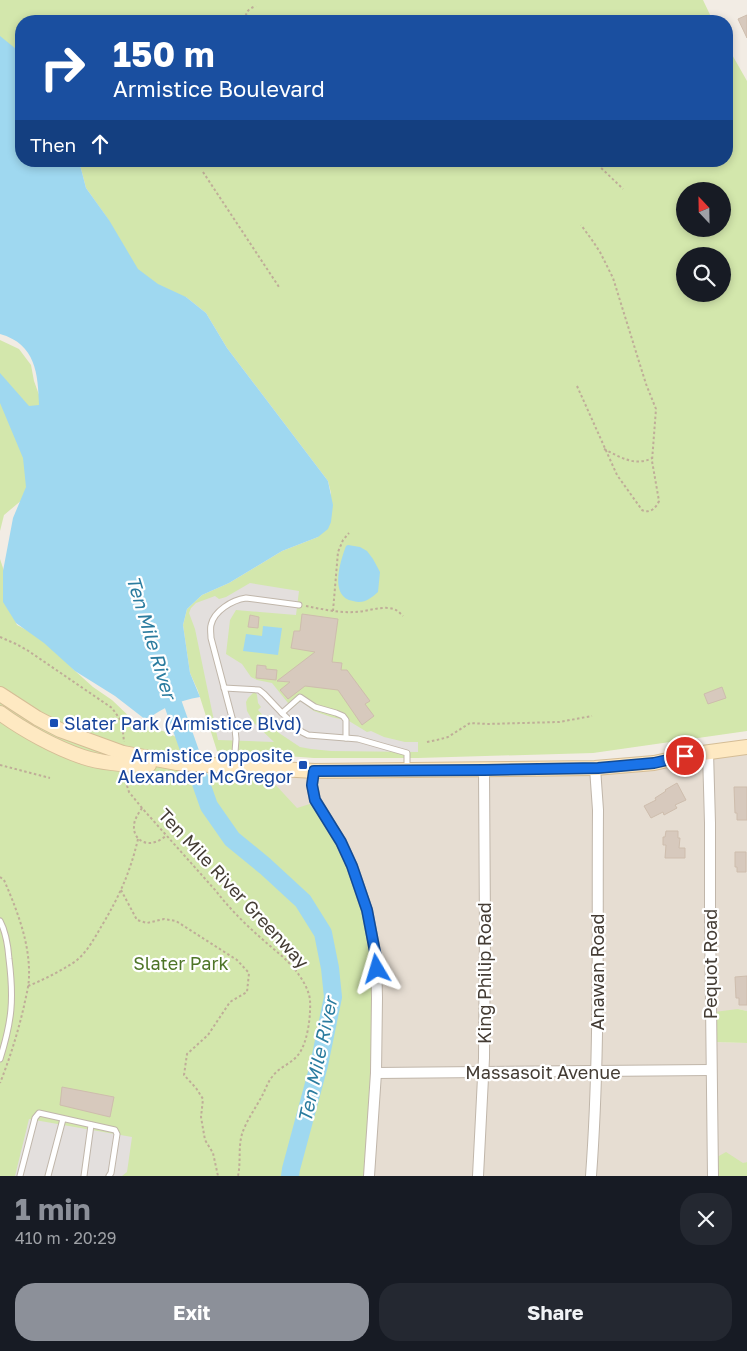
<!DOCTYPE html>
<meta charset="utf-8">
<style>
:root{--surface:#171b24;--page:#242831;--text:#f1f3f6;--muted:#9ea1a6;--accent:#8c9099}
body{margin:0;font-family:"Golos Text",sans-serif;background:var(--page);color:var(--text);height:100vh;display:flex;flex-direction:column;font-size:19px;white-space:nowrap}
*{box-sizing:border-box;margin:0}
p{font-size:16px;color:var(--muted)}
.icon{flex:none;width:28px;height:28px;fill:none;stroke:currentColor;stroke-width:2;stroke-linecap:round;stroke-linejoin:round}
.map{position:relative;height:1176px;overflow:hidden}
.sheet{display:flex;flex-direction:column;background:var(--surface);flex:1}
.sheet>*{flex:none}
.hud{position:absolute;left:15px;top:15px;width:718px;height:152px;border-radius:20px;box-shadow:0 2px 8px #0003;background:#1a4fa0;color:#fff;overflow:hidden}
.needle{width:32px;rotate:338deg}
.tools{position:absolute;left:676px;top:182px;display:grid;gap:10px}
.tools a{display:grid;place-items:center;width:55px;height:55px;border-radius:50%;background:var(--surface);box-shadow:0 2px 8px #0003;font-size:25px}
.pin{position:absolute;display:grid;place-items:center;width:42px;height:42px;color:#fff;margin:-21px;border:2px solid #fff;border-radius:50%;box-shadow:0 1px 5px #0007}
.me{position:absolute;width:55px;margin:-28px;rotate:353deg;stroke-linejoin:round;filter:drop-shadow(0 0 4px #0008)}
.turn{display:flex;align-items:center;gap:18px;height:105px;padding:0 15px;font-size:22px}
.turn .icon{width:65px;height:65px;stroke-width:2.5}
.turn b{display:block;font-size:35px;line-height:42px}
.then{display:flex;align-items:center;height:48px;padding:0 15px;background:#0003;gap:10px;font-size:19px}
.round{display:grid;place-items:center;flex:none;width:52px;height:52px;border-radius:20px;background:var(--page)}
.overview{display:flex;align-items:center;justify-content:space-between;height:85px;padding:0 15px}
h1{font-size:30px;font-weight:700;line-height:38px;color:var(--accent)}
.action{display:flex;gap:10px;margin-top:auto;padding:10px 15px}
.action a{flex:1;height:58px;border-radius:20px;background:var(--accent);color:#fff;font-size:20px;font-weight:700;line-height:58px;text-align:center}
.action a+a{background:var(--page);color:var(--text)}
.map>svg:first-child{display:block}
.residential{fill:#e6ddd2}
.green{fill:#d3e7ac;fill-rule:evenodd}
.parking{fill:#e3dfdd}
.water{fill:#9fd8f0}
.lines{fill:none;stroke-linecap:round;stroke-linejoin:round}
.river{stroke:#9fd8f0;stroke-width:18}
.building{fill:#d7c9bd;stroke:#cebdad}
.lane-casing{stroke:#c0b6aa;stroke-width:7}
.street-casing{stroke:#c0b6aa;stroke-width:12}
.secondary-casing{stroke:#d5bd96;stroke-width:16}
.path{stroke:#bfad98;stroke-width:2;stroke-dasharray:2.5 2.5;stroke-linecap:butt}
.lane{stroke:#fff;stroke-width:5}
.street{stroke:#fff;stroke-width:10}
.secondary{stroke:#fee9c2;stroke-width:14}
.route-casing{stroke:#114b97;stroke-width:12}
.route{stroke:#1a73e8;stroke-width:9}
.transit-dot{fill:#1a4fb4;stroke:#fff;stroke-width:2}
.labels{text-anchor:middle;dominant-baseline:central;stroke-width:4.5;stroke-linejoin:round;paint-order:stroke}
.transit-label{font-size:18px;fill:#164399;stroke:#fff;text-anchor:start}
.street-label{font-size:18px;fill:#443c34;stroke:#fff}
.park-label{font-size:18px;fill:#4e7528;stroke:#fff}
.water-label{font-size:19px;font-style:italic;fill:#2b7c9f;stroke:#fff}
</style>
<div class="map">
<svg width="747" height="1176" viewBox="0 0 747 1176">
<rect width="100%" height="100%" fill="#f2ece4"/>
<polygon class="residential" points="747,748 747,1011 738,1009 714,1042 747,1043 747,1162 712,1176 370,1176 290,810 263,792 265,770 288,768 288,762 424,766 598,764"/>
<g class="green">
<polygon points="0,0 703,0 713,21 21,21 21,116 0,66"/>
<path d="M726,44L747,81V731L593,753L418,758H314L217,751L198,691L190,673L183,625L187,609L202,595L229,583L282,551L318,537L331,493L328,481L227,348L206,313L186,297L159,325L108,219L86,188L79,161H726ZM685,191H722V229H685ZM685,256H722V294H685Z"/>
<polygon points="0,340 19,349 31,365 34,381 42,403 35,489 4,515 0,531"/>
<polygon points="0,559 5,574 4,597 17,625 50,642 73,669 93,687 112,700 136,723 166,732 182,740 191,753 191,764 189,775 207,777 210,766 265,770 264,781 272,781 297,808 313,803 357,879 379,995 370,1176 0,1176"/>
<polygon points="738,1009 747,1011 747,1043 714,1042 714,1012"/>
<polygon points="726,1152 743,1163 747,1162 747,1176 712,1176 717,1157"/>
</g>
<g class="parking">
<polygon points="250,583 299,591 296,615 236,610 230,620 226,654 242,664 251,677 257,680 272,683 292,708 301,701 314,711 331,717 349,721 367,732 371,731 384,737 405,742 418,742 418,752 331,751 311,749 300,747 279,733 258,710 261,707 258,703 257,695 256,693 253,693 248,698 246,702 247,711 254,723 274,742 218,740 195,629 189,613 191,608 196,603 215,596 219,599 226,597"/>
<polygon points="29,1119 132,1137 127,1172 122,1176 15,1176"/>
</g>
<g class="water">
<path d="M0,36L21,53V161H79L86,188L109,220L138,269L158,284L186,297L206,313L227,348L328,481L333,505L331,522L328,529L318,537L282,551L229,583L202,595L187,609L183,625L190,673L200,697C178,701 164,707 146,720L115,696L75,671L44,643L16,623L3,602V571L13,518L26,487L23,458L0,403V373L29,406L39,405C38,374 36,344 0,334Z"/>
<path d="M348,545L360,547L367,551L373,559L380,572L378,592C370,599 364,604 353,601C329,597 340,562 346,546Z"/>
<polygon points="263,626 282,628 278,655 243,651 246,634 262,636"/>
</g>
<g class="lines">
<polyline class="river" points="165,681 209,806 232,839 265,866 303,901 323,933 330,968 333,997 319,1065 291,1169 290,1176"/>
</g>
<g class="building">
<polygon points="747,15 747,38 738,19"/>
<polygon points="302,614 338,619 332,662 342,663 341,670 347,670 370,701 365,704 374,716 362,725 338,690 305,686 288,699 280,690 290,682 277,681 315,652 291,648 294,631 300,631"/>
<polygon points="250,615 259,617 258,628 248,627"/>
<polygon points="257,665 266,666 266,669 277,670 276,680 256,678"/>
<polygon points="722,687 726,698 708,704 704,694"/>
<polygon points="677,783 686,800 675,805 677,808 664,815 663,812 651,818 644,806 656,800 655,798 666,791 665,790"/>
<polygon points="734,787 747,787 747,820 737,820 737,813 735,813"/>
<polygon points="666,831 678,831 678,838 680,838 679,848 685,848 685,858 665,858 666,845 663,845 663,837 665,837"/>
<polygon points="735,852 746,852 746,872 737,872 737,867 735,867"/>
<polygon points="747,976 747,1005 739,1005 739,998 736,998 735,977"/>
<polygon points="62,1087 114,1097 110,1117 60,1105"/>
</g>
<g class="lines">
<g class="lane-casing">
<g id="lane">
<polyline points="224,688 259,690 264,694 282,713 302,732 308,735 358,739 407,753 407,770"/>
<polyline points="282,713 300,697 315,707 336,713 343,716 346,720 346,738"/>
<path d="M234,766L236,739L235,729L211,638C211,634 210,629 211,625C214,611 232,600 246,598L299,605"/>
<path d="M0,921C6,932 8,946 9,959C14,999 12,1021 0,1059"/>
<polyline points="20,1176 35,1118 39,1113 115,1130 117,1134 111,1173 109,1176"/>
<polyline points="48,1176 63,1119"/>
<polyline points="84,1176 91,1125"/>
</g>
</g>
<g class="street-casing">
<g id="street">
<polyline points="708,752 710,823 710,917 713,1176"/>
<polyline points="314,771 312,785 315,800 341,842 352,866 367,910 376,957 377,998 376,1073 369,1176"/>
<polyline points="376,1073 711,1070"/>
<polyline points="478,1176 484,1058 485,930 484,770"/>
<path d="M591,1176C600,1054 597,932 598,810L595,768"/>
</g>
</g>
<g class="secondary-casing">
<g id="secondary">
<polyline points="0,694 37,718 60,730 123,753 177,763 314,771 595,768 654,763 695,754 747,747"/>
<path d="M0,713C23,730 56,748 83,757C101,763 130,765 149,765"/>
</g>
</g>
<g class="path">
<path d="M246,21C245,12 248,9 256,6"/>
<polyline points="594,161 623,189"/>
<polyline points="203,172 279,287"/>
<path d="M577,386L617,475L642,510C650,514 656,508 659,501L652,461L656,409L646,384L613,278L600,252L592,240L581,225"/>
<path d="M604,449C620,457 635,467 652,458"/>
<path d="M306,606C322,609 338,613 354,612C365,612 377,607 389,608C396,609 398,611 403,616"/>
<polyline points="333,611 338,552 343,540 349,533"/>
<polyline points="0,637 16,644 27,650 112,708 122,722 124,742"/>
<polyline points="427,742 441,739 448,737 470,723 487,724 559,722 592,716"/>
<polyline points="0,765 50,778"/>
<path d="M124,776L129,792L142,808L216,891C229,908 245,924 261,938C274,950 289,960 299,975C304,982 309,991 310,1000C311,1014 308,1043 298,1055C291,1064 279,1067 272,1077C268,1082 266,1088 263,1094C257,1106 246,1121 242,1134C238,1148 241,1162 238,1176"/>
<path d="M142,808C138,814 134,820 134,826C133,838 144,846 155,842C159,841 163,838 166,836"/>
<path d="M0,877L4,880C17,910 30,943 29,976C29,986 26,996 24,1006C18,1032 10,1058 0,1083"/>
<polyline points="121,890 137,920 147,923 164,919 176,921 237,960 249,973 247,992 230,1002 208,1035 187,1054 184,1075 196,1088 203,1099 201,1117 205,1140 213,1153 218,1176"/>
<path d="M28,986C45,979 61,971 76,961C87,952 94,939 101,927C119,897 130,873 138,839"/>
</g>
<use href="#lane" class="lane"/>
<use href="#street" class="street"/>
<use href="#secondary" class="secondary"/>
</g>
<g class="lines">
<g class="route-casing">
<polyline id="route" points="377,969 376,957 367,910 352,866 341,842 315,800 312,785 314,771 484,770 598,768 654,763 685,756"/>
</g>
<use href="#route" class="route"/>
</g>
<g class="transit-dot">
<rect x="49" y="718" width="10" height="10" rx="2.5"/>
<rect x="298" y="760" width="10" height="10" rx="2.5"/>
</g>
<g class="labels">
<g class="transit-label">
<text x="64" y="723">Slater Park (Armistice Blvd)</text>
<text x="293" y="755" text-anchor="end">Armistice opposite<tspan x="293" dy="21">Alexander McGregor</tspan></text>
</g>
<g class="street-label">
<text transform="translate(234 888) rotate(47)">Ten Mile River Greenway</text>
<text transform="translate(710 964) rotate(-90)">Pequot Road</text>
<text transform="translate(597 972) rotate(-90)">Anawan Road</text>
<text transform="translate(484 973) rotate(-90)">King Philip Road</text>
<text x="543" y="1072">Massasoit Avenue</text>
</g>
<g class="park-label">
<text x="181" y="963">Slater Park</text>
</g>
<g class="water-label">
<text transform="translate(152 637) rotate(73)">Ten Mile River</text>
<text transform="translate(317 1060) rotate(-78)">Ten Mile River</text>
</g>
</g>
</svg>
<div class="tools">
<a><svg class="needle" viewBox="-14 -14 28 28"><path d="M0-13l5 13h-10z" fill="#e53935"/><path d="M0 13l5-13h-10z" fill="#9ea1a6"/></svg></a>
<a><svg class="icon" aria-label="search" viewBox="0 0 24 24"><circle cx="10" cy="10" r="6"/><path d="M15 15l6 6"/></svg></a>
</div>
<div class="pin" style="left:685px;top:756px;background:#d93025"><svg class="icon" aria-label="arrive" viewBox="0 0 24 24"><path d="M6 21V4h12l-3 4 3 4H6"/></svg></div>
<svg class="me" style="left:377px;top:969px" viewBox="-20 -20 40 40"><path d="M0-17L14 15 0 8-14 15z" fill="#1a73e8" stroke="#fff" stroke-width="4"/></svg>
<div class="hud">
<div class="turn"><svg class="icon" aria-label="right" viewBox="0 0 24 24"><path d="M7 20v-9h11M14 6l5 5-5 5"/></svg><div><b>150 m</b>Armistice Boulevard</div></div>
<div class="then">Then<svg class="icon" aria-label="ahead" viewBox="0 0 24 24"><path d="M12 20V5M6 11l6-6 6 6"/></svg></div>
</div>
</div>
<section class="sheet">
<div class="overview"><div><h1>1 min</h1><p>410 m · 20:29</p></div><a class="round"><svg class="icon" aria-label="close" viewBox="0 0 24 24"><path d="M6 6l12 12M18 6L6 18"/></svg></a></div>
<div class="action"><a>Exit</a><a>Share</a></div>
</section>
